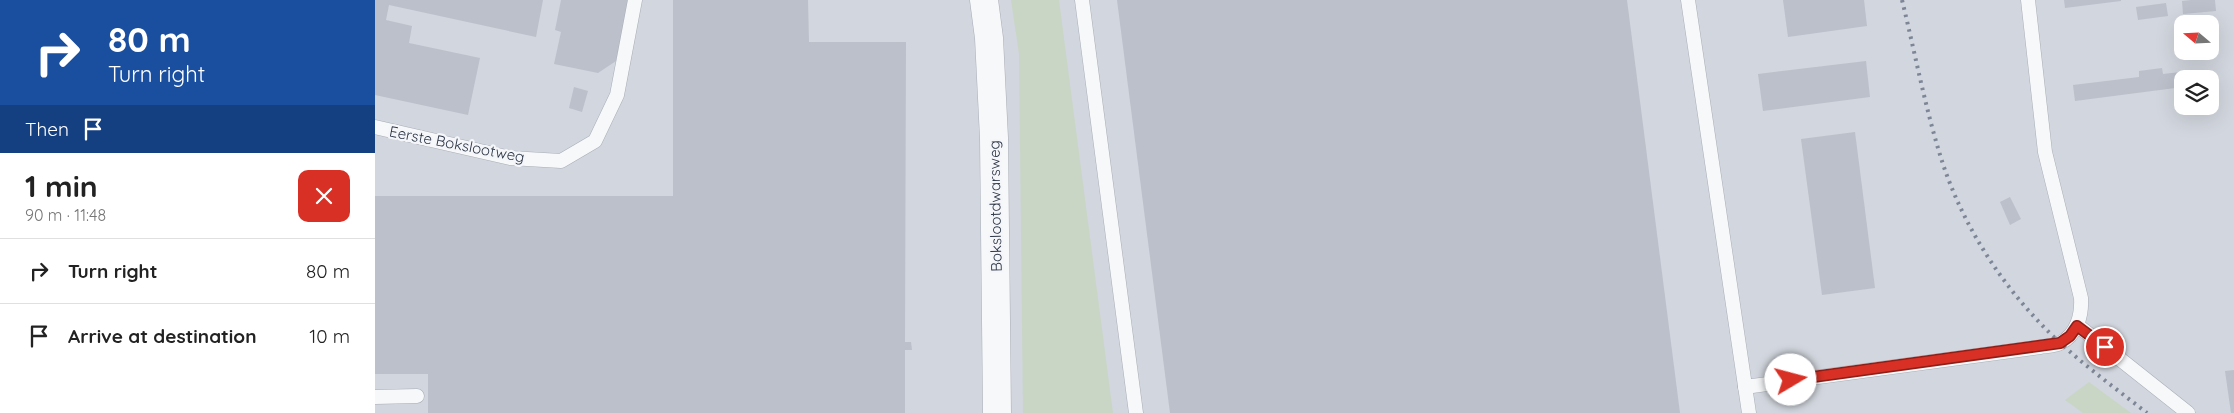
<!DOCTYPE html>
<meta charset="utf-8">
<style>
:root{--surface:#fff;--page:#f2f2f2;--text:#222;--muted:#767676;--line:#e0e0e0}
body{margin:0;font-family:Quicksand,sans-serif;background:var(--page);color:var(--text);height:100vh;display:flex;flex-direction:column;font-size:19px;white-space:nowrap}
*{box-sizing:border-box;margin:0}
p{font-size:16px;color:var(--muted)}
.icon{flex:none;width:28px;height:28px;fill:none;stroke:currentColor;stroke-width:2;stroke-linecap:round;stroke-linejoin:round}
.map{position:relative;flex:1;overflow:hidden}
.panel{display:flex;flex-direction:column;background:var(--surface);width:375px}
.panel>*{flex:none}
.hud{background:#1a4fa0;color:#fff;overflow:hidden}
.needle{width:32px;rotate:289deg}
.controls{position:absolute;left:1799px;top:15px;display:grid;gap:10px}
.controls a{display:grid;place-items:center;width:45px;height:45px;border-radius:10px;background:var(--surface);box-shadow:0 5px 20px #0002;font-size:25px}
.pin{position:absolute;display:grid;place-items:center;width:42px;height:42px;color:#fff;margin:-21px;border:2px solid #fff;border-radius:50%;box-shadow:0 1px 5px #0007}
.me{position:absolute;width:55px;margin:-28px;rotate:82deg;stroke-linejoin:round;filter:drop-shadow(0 0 4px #0008)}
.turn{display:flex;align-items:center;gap:18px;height:105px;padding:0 25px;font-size:22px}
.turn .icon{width:65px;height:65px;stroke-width:2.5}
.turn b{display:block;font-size:35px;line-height:42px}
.then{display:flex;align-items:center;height:48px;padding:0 25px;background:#0003;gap:10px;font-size:19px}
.round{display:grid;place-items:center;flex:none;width:52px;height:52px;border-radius:10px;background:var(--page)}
.overview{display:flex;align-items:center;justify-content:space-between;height:85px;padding:0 25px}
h1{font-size:30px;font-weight:800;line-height:38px}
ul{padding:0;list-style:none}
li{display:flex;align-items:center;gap:15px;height:65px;padding:0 25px;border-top:1px solid var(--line)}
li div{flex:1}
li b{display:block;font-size:19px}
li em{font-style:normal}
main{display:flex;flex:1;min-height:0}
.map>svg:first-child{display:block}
.built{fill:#d2d6de;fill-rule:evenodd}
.green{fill:#c9d6c5}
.building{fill:#bbc0ca}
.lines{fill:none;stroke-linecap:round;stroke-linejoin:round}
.lane-casing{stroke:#a9aeb7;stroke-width:15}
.street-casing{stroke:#a9aeb7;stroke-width:29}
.lane{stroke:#f7f8fa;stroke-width:14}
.street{stroke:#f7f8fa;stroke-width:28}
.rail{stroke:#7d8696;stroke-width:4;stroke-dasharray:2.5 5;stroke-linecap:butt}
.route-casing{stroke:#8d1f18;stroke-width:12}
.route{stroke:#d93025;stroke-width:9}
.labels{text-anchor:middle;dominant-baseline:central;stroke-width:4.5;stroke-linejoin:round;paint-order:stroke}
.street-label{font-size:15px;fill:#2b3445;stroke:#f4f6f9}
</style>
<main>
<section class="panel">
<div class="hud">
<div class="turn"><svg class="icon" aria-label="right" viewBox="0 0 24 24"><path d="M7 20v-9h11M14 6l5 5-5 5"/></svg><div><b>80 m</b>Turn right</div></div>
<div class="then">Then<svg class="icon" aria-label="arrive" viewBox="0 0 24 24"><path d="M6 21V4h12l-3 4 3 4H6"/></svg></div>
</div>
<div class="overview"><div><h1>1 min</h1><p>90 m · 11:48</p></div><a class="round" style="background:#d93025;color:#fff"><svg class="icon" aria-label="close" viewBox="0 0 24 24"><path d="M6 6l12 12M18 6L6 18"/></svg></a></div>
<ul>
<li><svg class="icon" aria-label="right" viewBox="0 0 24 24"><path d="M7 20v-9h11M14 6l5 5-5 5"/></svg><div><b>Turn right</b></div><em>80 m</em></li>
<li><svg class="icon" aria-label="arrive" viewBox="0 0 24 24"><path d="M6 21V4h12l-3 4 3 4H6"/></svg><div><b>Arrive at destination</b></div><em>10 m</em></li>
</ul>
</section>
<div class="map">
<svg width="1859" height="413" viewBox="0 0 1859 413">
<rect width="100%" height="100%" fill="#e4e7ec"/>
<path class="built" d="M0,0H1859V413H0ZM1808,24H1835V51H1808ZM1808,79H1835V106H1808Z"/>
<g class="green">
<polygon points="636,0 684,0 738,413 648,413 644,54"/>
<polygon points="1714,382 1756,413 1708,413 1690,400"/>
</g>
<g class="building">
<polygon points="0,0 168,0 161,37 14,5 11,20 37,26 34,43 105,58 93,115 0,95"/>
<polygon points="186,0 254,0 241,61 223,73 179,64 186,32 180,30"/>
<polygon points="298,0 433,0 434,42 531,42 530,342 536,342 537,350 530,350 530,413 53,413 53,374 0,374 0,196 298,196"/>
<polygon points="742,0 1252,0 1305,413 795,413"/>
<polygon points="1408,0 1489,0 1492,26 1413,37"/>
<polygon points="1689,0 1746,0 1746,1 1690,8"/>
<polygon points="1816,0 1840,0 1841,11 1808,14 1807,1"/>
<polygon points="1791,3 1793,16 1763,20 1761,7"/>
<polygon points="1491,61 1495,97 1388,111 1383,74"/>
<polygon points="1787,68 1788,74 1823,70 1824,79 1808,79 1808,87 1700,101 1698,85 1764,77 1764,71"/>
<polygon points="199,87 213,91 207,112 194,108"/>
<polygon points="1480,132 1500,288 1447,295 1426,139"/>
<polygon points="1635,197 1646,219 1635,225 1625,202"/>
<polygon points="1859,370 1859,413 1856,413 1850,371"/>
</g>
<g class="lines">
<g class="lane-casing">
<g id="lane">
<polyline points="707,0 761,413"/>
<polyline points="1313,0 1374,413"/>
<polyline points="0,127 135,158 186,161 220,141 242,95 260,0"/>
<polyline points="1702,325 1813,413"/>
<path d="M1370,387L1665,347C1671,346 1680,346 1685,343C1702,335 1707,315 1706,298L1670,152L1653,0"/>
<polyline points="0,397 42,396"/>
</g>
</g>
<g class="street-casing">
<polyline id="street" points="609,0 614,38 619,138 622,413"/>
</g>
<use href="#lane" class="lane"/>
<use href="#street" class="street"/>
<path class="rail" d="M1527,0C1540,53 1550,107 1566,158C1585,219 1621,277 1665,323C1697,357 1735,384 1772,413"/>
</g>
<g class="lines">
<g class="route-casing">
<polyline id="route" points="1416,380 1685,343 1695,336 1702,326 1730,347"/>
</g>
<use href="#route" class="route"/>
</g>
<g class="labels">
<g class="street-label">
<text transform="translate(82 144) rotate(11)">Eerste Bokslootweg</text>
<text transform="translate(620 206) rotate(-91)">Bokslootdwarsweg</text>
</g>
</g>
</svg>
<div class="controls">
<a><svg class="needle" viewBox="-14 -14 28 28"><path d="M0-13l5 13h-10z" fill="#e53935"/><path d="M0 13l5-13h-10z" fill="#767676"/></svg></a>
<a><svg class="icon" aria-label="layers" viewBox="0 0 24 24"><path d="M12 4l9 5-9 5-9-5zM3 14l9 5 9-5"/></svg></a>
</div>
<div class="pin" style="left:1730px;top:347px;background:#d93025"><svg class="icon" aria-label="arrive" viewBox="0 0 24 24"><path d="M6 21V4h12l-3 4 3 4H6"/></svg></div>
<svg class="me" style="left:1416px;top:380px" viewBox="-20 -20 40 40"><circle r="19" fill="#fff"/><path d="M0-13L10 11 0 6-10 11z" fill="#d93025"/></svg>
</div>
</main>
